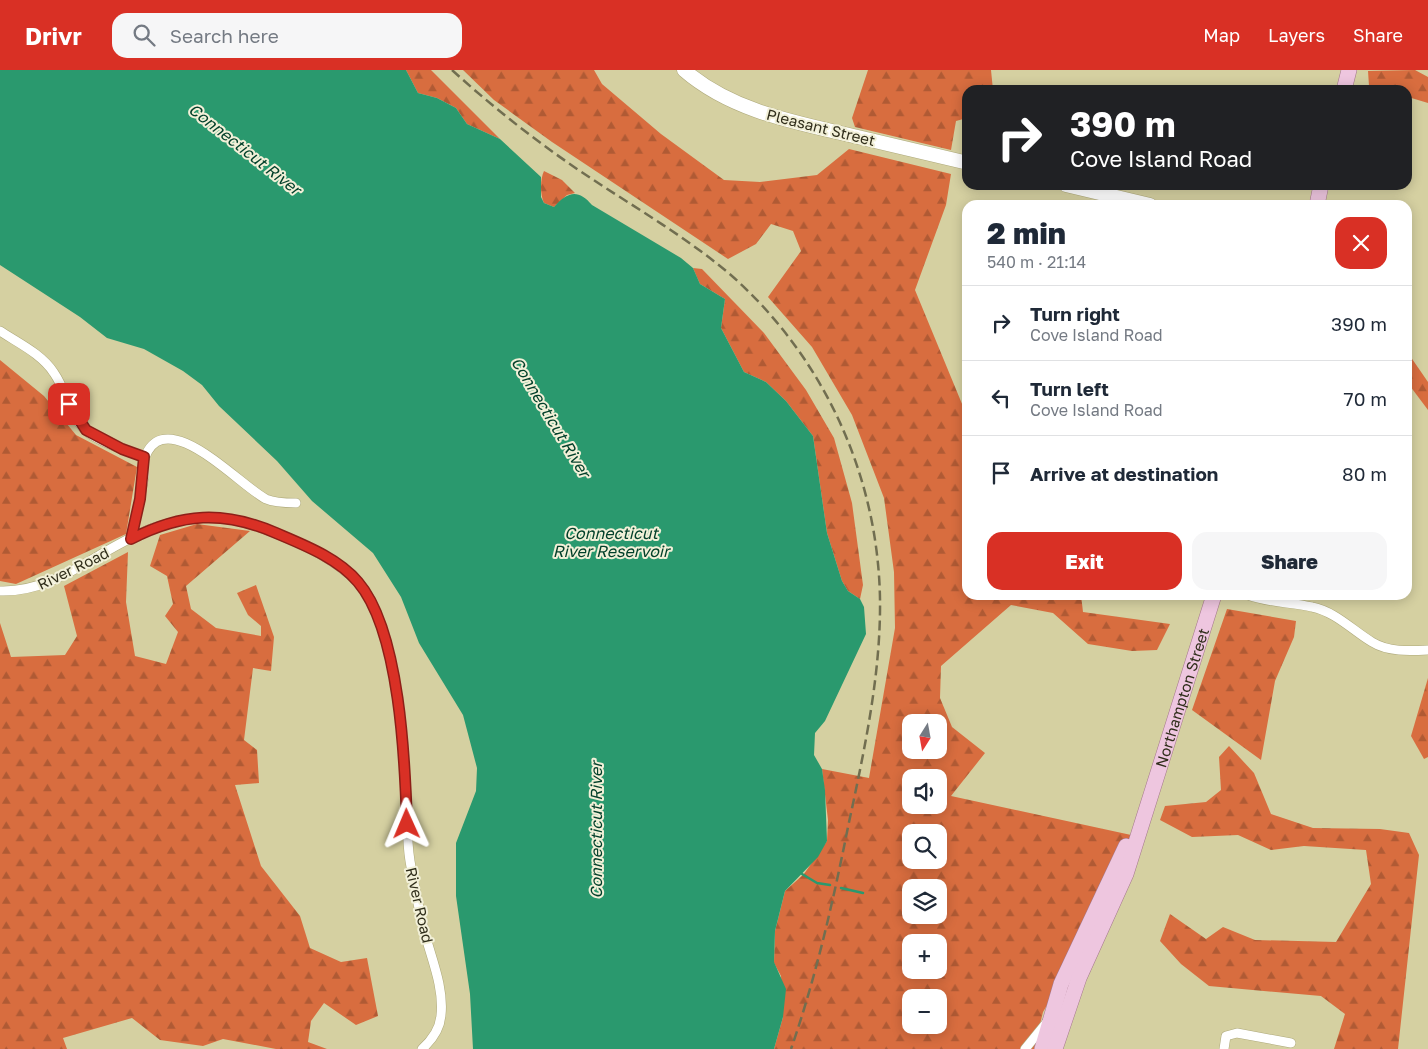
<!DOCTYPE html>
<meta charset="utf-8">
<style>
:root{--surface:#fff;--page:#f6f6f7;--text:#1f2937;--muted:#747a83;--line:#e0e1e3;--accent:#d93025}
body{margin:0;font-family:"Golos Text",sans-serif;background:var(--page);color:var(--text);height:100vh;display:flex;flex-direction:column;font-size:19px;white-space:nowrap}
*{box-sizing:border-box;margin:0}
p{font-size:16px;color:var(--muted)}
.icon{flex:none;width:28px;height:28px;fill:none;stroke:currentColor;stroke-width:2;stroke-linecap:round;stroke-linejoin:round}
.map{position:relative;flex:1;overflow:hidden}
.side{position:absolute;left:962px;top:130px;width:450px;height:400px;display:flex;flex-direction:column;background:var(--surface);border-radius:15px;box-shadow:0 2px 12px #0003}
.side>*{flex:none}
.banner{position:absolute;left:962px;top:15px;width:450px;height:105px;border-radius:15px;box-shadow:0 2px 12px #0003;background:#202124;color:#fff;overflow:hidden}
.needle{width:32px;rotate:191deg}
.controls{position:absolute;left:902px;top:644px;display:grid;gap:10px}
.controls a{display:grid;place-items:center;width:45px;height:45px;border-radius:10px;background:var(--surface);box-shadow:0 2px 12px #0003;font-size:25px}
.pin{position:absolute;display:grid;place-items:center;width:42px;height:42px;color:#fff;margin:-21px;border-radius:10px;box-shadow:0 2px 8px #0006}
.me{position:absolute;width:55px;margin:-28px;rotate:359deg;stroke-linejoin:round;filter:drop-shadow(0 0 4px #0008)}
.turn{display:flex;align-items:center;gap:18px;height:105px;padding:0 25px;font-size:22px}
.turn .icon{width:65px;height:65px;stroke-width:2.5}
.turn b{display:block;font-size:35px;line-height:42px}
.round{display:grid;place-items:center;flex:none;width:52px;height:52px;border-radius:15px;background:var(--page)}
.summary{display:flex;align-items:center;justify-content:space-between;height:85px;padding:0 25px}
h1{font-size:30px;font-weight:800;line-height:38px}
.action{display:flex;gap:10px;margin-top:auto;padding:10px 25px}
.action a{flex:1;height:58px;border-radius:15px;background:var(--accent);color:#fff;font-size:20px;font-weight:800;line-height:58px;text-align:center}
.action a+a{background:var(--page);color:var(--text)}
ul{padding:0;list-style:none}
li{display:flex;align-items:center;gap:15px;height:75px;padding:0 25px;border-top:1px solid var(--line)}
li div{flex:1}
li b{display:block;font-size:19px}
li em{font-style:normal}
header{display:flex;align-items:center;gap:30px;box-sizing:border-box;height:70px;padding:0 25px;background:var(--accent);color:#fff}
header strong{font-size:24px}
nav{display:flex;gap:28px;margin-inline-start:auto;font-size:18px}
.search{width:350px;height:45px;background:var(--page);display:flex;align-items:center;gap:12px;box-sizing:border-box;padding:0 18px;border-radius:15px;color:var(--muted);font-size:19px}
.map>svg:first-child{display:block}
.forest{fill:url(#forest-firs);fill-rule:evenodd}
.water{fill:#2a996e}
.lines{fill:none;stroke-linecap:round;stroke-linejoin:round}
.stream{stroke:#2a996e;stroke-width:2.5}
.street-casing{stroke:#aea97b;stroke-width:10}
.secondary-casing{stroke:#aea97b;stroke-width:15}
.primary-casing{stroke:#a4788c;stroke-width:16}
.street{stroke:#fff;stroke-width:9}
.secondary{stroke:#fff;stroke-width:14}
.primary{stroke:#eec6df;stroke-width:15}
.rail{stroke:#716e50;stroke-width:2.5;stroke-dasharray:10 5;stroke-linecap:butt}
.route-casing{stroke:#8d1f18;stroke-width:12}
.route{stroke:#d93025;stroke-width:9}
.labels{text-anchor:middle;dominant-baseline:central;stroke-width:4;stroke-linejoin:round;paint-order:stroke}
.street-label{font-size:15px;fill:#302e1b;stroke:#f2f0d8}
.water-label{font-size:16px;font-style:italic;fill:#003f29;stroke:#f2f0d8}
</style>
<header>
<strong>Drivr</strong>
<div class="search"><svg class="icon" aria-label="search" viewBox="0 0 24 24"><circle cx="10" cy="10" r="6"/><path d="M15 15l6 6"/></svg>Search here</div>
<nav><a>Map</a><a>Layers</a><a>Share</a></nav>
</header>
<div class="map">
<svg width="1428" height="979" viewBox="0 0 1428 979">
<defs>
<pattern id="forest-firs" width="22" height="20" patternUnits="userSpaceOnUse" patternTransform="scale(1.25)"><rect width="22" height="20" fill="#d86d3f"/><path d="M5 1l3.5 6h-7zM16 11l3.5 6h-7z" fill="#b05a34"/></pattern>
</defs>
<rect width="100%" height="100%" fill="#d5d0a1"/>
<g class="forest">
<polygon points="406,0 431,0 500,69 467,54 456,38 437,28 418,23"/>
<path d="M463,0H594L602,14L661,64L724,110L760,112L817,105L849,79L951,104L946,135L915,220L967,346L968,525H1081L1083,542L1170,554L1157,580L1132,581L1088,574L1053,543L1011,535L941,596L940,628L952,657L985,683L951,726L1145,768L1043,942L1034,979H774L783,947L781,906L774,893L775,861L785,821L804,804L827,771L828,750L822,699L869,708L895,558L894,502L884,428L852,345L812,277L768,227L801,181L793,161L771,154L756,174L728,189L552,72L494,30ZM911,652H939V680H911ZM911,708H939V735H911ZM911,762H939V790H911ZM911,818H939V845H911ZM911,872H939V900H911ZM911,928H939V955H911Z"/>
<polygon points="868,0 991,0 993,20 968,20 967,48 956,51 951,80 855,57 852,48"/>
<polygon points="1415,0 1428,7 1428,33 1408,27 1408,20 1382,20 1369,16 1368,1"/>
<path d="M544,101L562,110L575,123L567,125L554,137L544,133C540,125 540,109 544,101Z"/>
<polygon points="693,198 702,199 764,263 806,320 834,368 852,433 863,515 860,529 848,521 842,511 827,463 813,366 786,331 766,312 744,302 721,258 725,229 700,214"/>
<polygon points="1408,283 1428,312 1428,340 1410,316 1408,317"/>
<polygon points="0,290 44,326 76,365 137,397 126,464 16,514 0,511"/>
<polygon points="197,454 250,461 186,516 191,539 216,558 261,566 261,556 248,545 237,523 256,515 274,567 271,601 253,598 244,670 257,680 259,713 235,715 261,796 300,846 310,878 341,892 367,888 378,946 356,955 324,933 311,951 308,972 327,979 276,979 223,969 203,976 160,970 132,948 63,968 67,979 0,979 0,553 11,587 65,585 77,566 64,516 128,482 126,532 135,586 166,594 178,562 165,546 173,534 167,506 150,496 160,465"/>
<polygon points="1227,539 1296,551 1294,567 1275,611 1261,690 1192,640"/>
<polygon points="1428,608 1428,687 1424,689 1411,666"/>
<polygon points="1229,676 1254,703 1271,744 1313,758 1380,759 1409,763 1419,785 1398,979 1334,979 1345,944 1321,926 1209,916 1181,894 1160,871 1170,844 1206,869 1223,857 1255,870 1336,872 1371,814 1366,780 1304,776 1271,780 1238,765 1192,767 1160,750 1165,736 1206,732 1221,720 1219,687"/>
</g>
<path class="water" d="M0,0H406L418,23L437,28L456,38L467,54L500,69L541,107V127L544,133L554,137C567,122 578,118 592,135L681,188L693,198L700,214L725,229L721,258L744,302L766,312L786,331L813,366L827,463L842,511L848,521L860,529L864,537L866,564L825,651L815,663L814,685L822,699L825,720L827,771L818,787L785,821L775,861L774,892L786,919L783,947L774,979H473L470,924L456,826V773L476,721L477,698L463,645L419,573L401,527L373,483L312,431L277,391L219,336L202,315L183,301L144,279L107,268L80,247L0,195Z"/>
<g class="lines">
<g class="stream">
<polyline points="802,804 817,813 830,815"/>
<polyline points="841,818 863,823"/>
</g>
<g class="street-casing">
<g id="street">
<path d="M0,261C18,273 42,284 54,303C66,320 70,345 85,360C97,371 129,382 145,387"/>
<path d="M131,469C135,448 141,427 144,406C144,400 143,392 145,387C166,333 240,416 266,429C275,433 287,433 296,433"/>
<path d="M0,521C57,523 101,477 153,458C202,441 237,446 284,467C310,477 335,491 356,510C394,546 403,668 406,720C408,744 406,767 410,791C414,815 419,840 425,864C432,890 444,918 441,945C440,959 432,970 422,979"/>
<path d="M1248,525C1269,533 1291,532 1312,537C1336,542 1352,560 1372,572C1388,582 1409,581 1428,580"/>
<polyline points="1025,979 1047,952"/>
<polyline points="1224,979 1226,966 1237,963 1291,973"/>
</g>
</g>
<g class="secondary-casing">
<g id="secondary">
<path d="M684,0C729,39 788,51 845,64C886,74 927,83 968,93"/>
<polyline points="1066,115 1150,135"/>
</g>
</g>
<g class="primary-casing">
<g id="primary">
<polyline points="1344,20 1349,0"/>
<polyline points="1317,135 1321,115"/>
<polyline points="1042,979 1061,914 1126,776"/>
<path id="s1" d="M1055,979L1079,908L1126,804L1214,525"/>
</g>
</g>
<use href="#street" class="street"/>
<use href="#secondary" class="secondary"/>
<use href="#primary" class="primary"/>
<path class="rail" d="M452,0C496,40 542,76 592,109C639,140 689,169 732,206C824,288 878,406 880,529C881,605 864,682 848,757C833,832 816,907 791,979"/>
</g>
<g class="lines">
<g class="route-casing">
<path id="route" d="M69,334L86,360L122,379L144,387L140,429L131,469C182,443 223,440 276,463C304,475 338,488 358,512C400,561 405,691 407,754"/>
</g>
<use href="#route" class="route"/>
</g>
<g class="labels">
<g class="street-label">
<text transform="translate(821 57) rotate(14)">Pleasant Street</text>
<text transform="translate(73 498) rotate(-26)">River Road</text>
<text stroke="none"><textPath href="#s1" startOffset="374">Northampton Street</textPath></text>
<text transform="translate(420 835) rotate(77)">River Road</text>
</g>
<g class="water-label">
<text transform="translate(245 79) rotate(38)">Connecticut River</text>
<text transform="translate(551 347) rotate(59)">Connecticut River</text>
<text x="611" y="463">Connecticut<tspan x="611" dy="18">River Reservoir</tspan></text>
<text transform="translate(596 760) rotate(-90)">Connecticut River</text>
</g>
</g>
</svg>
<div class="controls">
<a><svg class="needle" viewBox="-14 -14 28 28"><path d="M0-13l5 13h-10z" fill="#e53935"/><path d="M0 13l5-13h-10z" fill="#747a83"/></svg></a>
<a><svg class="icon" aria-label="sound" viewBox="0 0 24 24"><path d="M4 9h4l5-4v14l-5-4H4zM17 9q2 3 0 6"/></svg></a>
<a><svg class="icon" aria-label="search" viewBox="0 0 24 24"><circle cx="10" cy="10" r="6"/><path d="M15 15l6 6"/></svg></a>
<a><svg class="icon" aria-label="layers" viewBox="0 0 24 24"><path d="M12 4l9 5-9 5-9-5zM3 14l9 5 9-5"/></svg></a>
<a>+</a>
<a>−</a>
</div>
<div class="pin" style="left:69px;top:334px;background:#d93025"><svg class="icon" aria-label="arrive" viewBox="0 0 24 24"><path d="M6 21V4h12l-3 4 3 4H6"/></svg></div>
<svg class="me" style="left:407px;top:754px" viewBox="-20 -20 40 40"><path d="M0-17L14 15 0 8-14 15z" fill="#d93025" stroke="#fff" stroke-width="4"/></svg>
<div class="banner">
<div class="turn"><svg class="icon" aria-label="right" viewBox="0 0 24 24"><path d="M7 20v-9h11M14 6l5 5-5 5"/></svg><div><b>390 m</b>Cove Island Road</div></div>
</div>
<section class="side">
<div class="summary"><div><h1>2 min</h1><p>540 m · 21:14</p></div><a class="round" style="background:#d93025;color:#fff"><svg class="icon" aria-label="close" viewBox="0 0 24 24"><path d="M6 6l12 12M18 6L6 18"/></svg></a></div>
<ul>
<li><svg class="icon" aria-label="right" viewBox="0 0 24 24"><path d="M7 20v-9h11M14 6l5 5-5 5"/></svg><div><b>Turn right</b><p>Cove Island Road</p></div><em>390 m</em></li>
<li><svg class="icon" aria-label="left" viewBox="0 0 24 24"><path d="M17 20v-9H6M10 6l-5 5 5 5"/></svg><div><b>Turn left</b><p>Cove Island Road</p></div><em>70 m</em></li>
<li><svg class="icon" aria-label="arrive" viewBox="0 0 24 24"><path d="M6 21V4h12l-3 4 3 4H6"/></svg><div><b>Arrive at destination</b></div><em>80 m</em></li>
</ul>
<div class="action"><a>Exit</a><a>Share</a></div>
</section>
</div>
